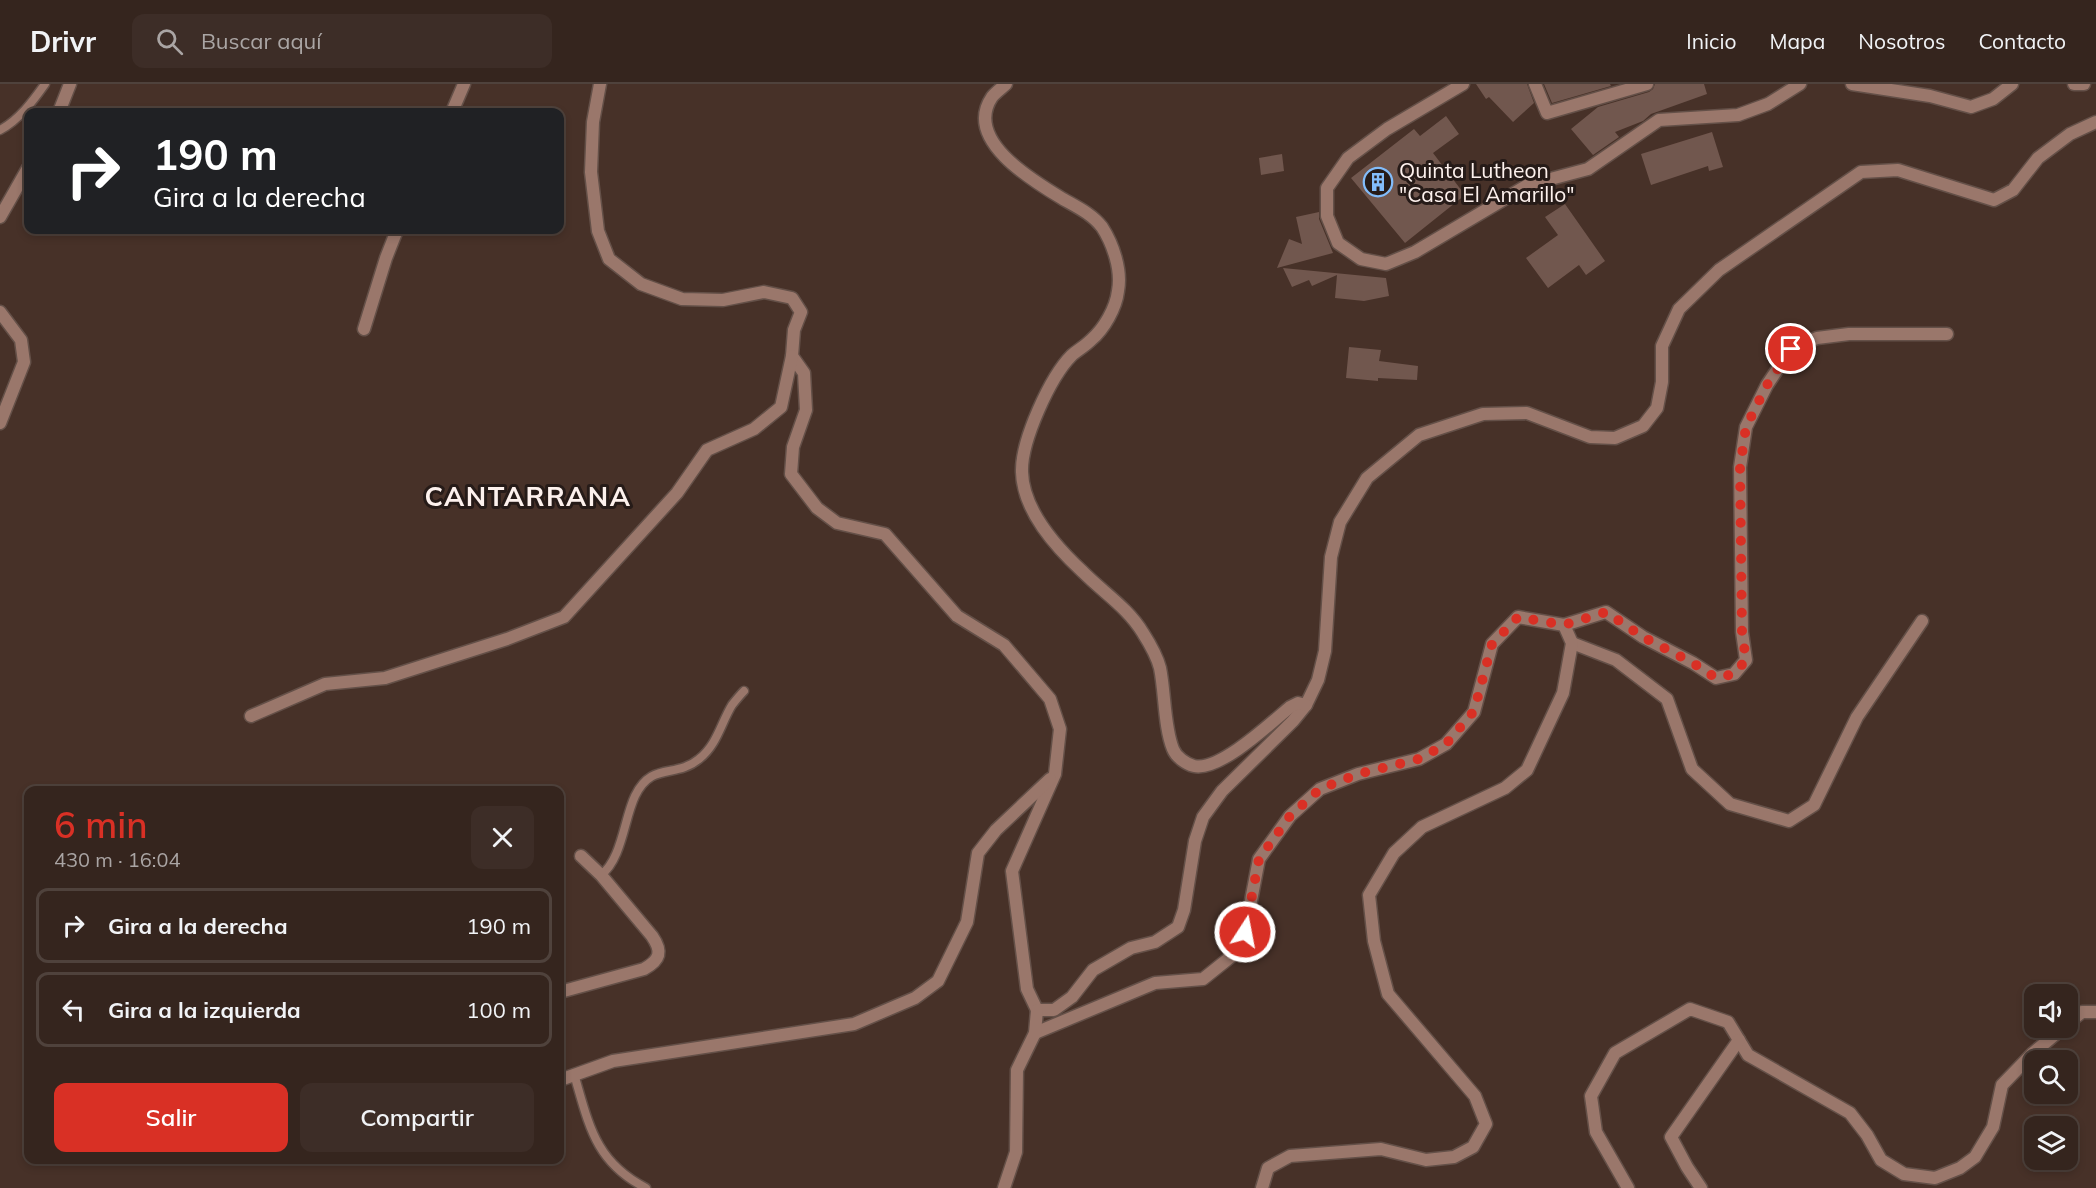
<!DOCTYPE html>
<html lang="es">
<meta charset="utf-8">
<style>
:root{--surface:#35251e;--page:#3d2d27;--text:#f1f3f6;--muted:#aaa5a4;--line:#4f423c;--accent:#d93025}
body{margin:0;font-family:Mulish,sans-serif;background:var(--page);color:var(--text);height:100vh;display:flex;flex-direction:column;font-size:22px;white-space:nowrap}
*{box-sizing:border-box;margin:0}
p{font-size:20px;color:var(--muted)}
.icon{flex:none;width:33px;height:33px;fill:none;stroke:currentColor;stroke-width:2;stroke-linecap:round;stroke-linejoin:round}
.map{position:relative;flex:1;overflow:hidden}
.details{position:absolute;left:24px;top:702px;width:540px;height:378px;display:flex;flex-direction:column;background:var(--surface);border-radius:12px;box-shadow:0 3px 9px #0003,0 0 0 2px var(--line)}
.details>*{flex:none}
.banner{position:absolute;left:24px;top:24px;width:540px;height:126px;border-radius:12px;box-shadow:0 3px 9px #0003,0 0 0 2px var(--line);background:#202124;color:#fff;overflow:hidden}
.controls{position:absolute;left:2024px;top:900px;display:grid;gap:12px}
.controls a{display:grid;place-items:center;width:54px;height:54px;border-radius:12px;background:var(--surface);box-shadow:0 3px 9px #0003,0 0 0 2px var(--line);font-size:30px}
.pin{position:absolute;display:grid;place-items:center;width:51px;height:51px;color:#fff;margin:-26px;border:3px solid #fff;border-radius:50%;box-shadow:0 2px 6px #0007}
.me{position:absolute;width:66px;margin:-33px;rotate:11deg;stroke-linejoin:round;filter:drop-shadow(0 0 4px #0008)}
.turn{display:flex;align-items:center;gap:21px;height:126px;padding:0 30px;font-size:27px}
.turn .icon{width:78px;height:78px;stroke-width:2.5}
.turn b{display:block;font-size:42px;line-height:51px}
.round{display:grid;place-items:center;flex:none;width:63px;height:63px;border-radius:12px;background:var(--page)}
.overview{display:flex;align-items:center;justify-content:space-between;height:102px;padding:0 30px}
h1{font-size:36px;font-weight:600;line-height:45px;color:var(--accent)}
.action{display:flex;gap:12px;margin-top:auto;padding:12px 30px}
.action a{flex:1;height:69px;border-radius:12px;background:var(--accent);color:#fff;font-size:24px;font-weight:600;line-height:69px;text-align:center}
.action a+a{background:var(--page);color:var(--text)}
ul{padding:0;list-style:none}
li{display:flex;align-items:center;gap:18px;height:75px;margin:0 12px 9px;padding:0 18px;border:3px solid var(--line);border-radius:12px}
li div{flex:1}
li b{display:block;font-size:22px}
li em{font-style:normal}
header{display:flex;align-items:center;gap:36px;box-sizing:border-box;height:84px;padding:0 30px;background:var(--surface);border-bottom:2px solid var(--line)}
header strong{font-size:28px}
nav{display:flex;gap:33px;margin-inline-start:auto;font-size:21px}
.search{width:420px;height:54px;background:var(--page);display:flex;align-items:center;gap:15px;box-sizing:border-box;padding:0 21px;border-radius:12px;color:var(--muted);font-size:22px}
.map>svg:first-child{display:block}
.building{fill:#71574e}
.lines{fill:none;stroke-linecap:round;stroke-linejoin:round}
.lane-casing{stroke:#645048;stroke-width:11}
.street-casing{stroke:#645048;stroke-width:15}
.lane{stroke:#9a776b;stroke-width:8}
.street{stroke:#9a776b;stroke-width:12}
.route{stroke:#d93025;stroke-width:10;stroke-dasharray:0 18}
.labels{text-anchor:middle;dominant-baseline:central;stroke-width:6;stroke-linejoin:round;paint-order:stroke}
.poi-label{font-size:21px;fill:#fdf1ed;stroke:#261b18;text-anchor:start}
.district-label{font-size:27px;font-weight:bold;letter-spacing:1.5px;fill:#fdf1ed;stroke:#261b18}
</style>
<header>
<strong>Drivr</strong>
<div class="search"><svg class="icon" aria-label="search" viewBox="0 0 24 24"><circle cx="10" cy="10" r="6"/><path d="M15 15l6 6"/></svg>Buscar aquí</div>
<nav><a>Inicio</a><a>Mapa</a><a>Nosotros</a><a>Contacto</a></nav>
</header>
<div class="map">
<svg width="2096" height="1104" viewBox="0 0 2096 1104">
<rect width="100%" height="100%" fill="#473128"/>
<g class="building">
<polygon points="1476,0 1527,0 1534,19 1513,38 1489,13 1486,15"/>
<polygon points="1544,0 1610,0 1611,2 1552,19"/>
<polygon points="1655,0 1704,0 1707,10 1651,30 1643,37 1615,48 1619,53 1593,71 1571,45 1598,23 1649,8 1653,5"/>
<polygon points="1446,32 1459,50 1433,69 1465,111 1405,159 1351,94 1414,45 1420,52"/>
<polygon points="1712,48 1723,83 1709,87 1708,82 1651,101 1641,70"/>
<polygon points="1282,70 1284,87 1261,91 1259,74"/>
<polygon points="1565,120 1605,177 1586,191 1579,181 1548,204 1526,174 1558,151 1545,133"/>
<polygon points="1319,128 1319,135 1333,169 1277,184 1289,155 1302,160 1296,133"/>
<polygon points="1283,184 1386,194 1389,212 1364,217 1335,214 1337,191 1312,202 1309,196 1292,203"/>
<polygon points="1349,263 1381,266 1379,277 1418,282 1417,296 1378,294 1378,297 1346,294"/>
</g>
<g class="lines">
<g class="lane-casing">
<g id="lane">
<path d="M0,46C19,36 33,17 45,0"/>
<path d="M601,791C622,775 624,735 635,712C652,677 675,695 699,675C717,661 721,639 732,621C736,616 740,611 744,607"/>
<path d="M574,990C589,1041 595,1078 646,1104"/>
</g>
</g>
<g class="street-casing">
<g id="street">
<polyline points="600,0 593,38 591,88 598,147 609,175 641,200 682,215 723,216 764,208 792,214 801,228 794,246 792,272 804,289 806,326 793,363 791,390 817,424 837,439 885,450 957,532 1004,561 1050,615 1060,645 1055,690 1012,787 1027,905 1037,926 1054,926 1072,913 1093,886 1131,864 1155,858 1178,843 1184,826 1195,757 1203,733 1222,707 1293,637 1306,621 1318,596 1325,567 1331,473 1340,438 1367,394 1419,351 1483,330 1527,329 1590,353 1615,354 1643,342 1657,324 1662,298 1662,262 1679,225 1719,186 1861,88 1898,86 1994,116 2013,106 2038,74 2070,50 2096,38"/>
<path d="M1006,0C1002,4 996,8 992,13C963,56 1033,97 1063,115C1077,123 1092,130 1102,143C1113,160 1122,186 1118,207C1116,224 1104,245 1091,256C1085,262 1078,266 1072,271C1050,293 1021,357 1022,388C1023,427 1056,463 1083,488C1104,509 1128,524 1143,549C1150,560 1157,572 1160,584C1165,608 1164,643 1173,665C1176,673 1186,680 1194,682C1219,688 1271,639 1290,623L1298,619L1306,621"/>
<polyline points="1463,0 1387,45 1348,74 1327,104 1327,132 1338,159 1361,175 1386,180 1415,168 1528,101 1588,85 1659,36 1738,31 1768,20 1800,0"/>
<polyline points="1535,0 1547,29 1647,0"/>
<polyline points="1852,0 1930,12 1971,23 1993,15 2012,0"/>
<polyline points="2074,0 2084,0"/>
<polyline points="59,28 70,0"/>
<polyline points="452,28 464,0"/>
<polyline points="0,133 28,84"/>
<polyline points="0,228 21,256 24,278 0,339"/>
<polyline points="364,245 386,174 397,146"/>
<polyline points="1564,541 1606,528 1643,553 1693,579 1716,594 1734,590 1746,576 1742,548 1740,383 1746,343 1767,301 1791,265 1817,254 1849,250 1947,250"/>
<polyline points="1572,559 1616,576 1667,615 1692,685 1730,720 1789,737 1814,721 1857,633 1922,537"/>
<polyline points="251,632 325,600 385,594 507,555 564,533 677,409 707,366 754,345 781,323 792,272"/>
<path d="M560,908L644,885C660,876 663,868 652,852L601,791L581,772"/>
<polyline points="2067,940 2082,928 2096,928"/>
<polyline points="1035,949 1155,899 1203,895 1233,871 1245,848 1259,775 1290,732 1320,705 1358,690 1419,675 1446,660 1474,628 1492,560 1518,533 1564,541 1572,559 1563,609 1527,686 1505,704 1422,743 1394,769 1369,811 1374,857 1388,910 1475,1012 1486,1040 1473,1063 1454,1073 1426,1076 1381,1065 1290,1072 1268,1084 1262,1104"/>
<polyline points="560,996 613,977 854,940 915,914 938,897 967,838 978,769 996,746 1050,695"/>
<polyline points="1004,1104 1016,1068 1017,986 1035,949 1037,926"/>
<polyline points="1628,1104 1596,1048 1591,1012 1615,969 1690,925 1728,938 1748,971 1850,1029 1867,1051 1881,1076 1904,1090 1935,1094 1960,1084 1975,1073 1993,1043 2002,1001 2033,969 2063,944"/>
<polyline points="1701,1104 1687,1083 1671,1053 1739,956"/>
</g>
</g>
<use href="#lane" class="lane"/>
<use href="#street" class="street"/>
</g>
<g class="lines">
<polyline class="route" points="1245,848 1259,775 1290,732 1320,705 1358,690 1419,675 1446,660 1474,627 1492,560 1518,533 1564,541 1606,528 1643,553 1693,579 1716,594 1734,590 1746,576 1742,548 1740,383 1746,343 1767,301 1791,265"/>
</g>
<defs>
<g id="building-ring" transform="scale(1.5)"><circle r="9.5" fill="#261b18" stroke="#82bcfa" stroke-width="1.5"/><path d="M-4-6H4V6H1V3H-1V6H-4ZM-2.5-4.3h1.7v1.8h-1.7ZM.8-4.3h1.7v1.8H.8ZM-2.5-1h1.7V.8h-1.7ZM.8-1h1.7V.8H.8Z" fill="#82bcfa"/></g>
</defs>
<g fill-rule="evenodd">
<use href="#building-ring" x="1378" y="98"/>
</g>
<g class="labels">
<g class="poi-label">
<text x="1399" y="86">Quinta Lutheon<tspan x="1399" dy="24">"Casa El Amarillo"</tspan></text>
</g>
<g class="district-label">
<text x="528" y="412">CANTARRANA</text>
</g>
</g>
</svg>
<div class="controls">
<a><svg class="icon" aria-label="sound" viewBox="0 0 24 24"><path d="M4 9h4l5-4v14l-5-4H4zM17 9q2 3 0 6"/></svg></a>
<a><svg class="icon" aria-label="search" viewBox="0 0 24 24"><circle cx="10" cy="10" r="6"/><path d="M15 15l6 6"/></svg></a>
<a><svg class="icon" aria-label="layers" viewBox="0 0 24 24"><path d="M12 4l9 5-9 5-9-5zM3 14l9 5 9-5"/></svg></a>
</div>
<div class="pin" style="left:1791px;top:265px;background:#d93025"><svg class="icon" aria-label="arrive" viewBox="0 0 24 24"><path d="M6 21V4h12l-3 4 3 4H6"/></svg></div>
<svg class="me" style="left:1245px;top:848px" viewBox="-20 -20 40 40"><circle r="17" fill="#d93025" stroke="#fff" stroke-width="3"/><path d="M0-11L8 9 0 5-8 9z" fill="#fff"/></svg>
<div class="banner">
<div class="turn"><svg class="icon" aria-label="right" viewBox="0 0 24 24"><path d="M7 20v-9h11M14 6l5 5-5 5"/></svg><div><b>190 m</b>Gira a la derecha</div></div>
</div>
<section class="details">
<div class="overview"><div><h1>6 min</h1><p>430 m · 16:04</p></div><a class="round"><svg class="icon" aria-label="close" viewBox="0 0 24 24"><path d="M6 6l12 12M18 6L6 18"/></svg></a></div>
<ul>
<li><svg class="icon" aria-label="right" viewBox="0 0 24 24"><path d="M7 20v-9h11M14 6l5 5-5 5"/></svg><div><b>Gira a la derecha</b></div><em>190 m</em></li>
<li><svg class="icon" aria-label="left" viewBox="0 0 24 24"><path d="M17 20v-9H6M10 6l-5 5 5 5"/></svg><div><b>Gira a la izquierda</b></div><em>100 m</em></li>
</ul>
<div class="action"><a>Salir</a><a>Compartir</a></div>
</section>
</div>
